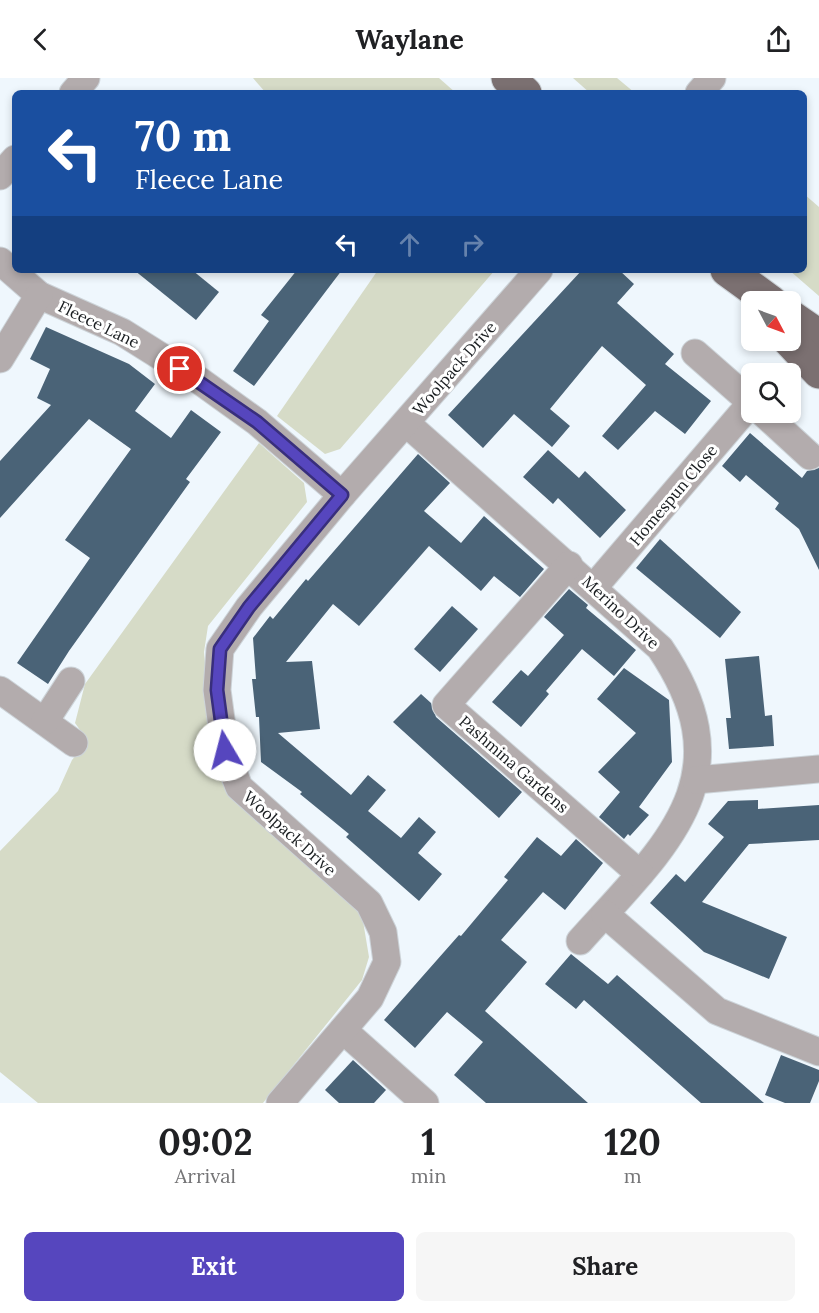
<!DOCTYPE html>
<style>
:root{--surface:#fff;--page:#f6f6f6;--text:#202124;--muted:#757577;--accent:#5646be}
body{margin:0;font-family:Lora,serif;background:var(--page);color:var(--text);height:100vh;display:flex;flex-direction:column;font-size:22px;white-space:nowrap}
*{box-sizing:border-box;margin:0}
p{font-size:20px;color:var(--muted)}
.icon{flex:none;width:33px;height:33px;fill:none;stroke:currentColor;stroke-width:2;stroke-linecap:round;stroke-linejoin:round}
.map{position:relative;height:1025px;overflow:hidden}
.drawer{display:flex;flex-direction:column;background:var(--surface);flex:1}
.drawer>*{flex:none}
.hud{position:absolute;left:12px;top:12px;width:795px;height:183px;border-radius:9px;box-shadow:0 3px 9px #0003;background:#1a4fa0;color:#fff;overflow:hidden}
.needle{width:39px;rotate:131deg}
.fabs{position:absolute;left:741px;top:213px;display:grid;gap:12px}
.fabs a{display:grid;place-items:center;width:60px;height:60px;border-radius:9px;background:var(--surface);box-shadow:0 3px 9px #0003;font-size:30px}
.pin{position:absolute;display:grid;place-items:center;width:51px;height:51px;color:#fff;margin:-26px;border:3px solid #fff;border-radius:50%;box-shadow:0 2px 6px #0007}
.me{position:absolute;width:66px;margin:-33px;rotate:352deg;stroke-linejoin:round;filter:drop-shadow(0 0 4px #0008)}
.turn{display:flex;align-items:center;gap:21px;height:126px;padding:0 24px;font-size:27px}
.turn .icon{width:78px;height:78px;stroke-width:2.5}
.turn b{display:block;font-size:42px;line-height:51px}
.lanes{display:flex;align-items:center;height:57px;padding:0 24px;background:#0003;justify-content:center;gap:30px;direction:ltr}
.lanes .off{opacity:.35}
.eta{display:flex;justify-content:space-evenly;align-items:center;height:102px;text-align:center}
.eta b{font-size:36px;font-weight:700;line-height:42px}
.button{display:flex;gap:12px;margin-top:auto;padding:12px 24px}
.button a{flex:1;height:69px;border-radius:9px;background:var(--accent);color:#fff;font-size:24px;font-weight:700;line-height:69px;text-align:center}
.button a+a{background:var(--page);color:var(--text)}
header{display:flex;justify-content:space-between;align-items:center;height:78px;padding:0 24px;background:var(--surface);font-size:27px;font-weight:700}
.map>svg:first-child{display:block}
.green{fill:#d6dbc7}
.building{fill:#4a6377}
.lines{fill:none;stroke-linecap:round;stroke-linejoin:round}
.street-casing{stroke:#cdd4d9;stroke-width:29}
.primary-casing{stroke:#cdd4d9;stroke-width:35}
.street{stroke:#b3acad;stroke-width:27}
.primary{stroke:#7b7071;stroke-width:33}
.route-casing{stroke:#382e7c;stroke-width:15}
.route{stroke:#5646be;stroke-width:10}
.labels{text-anchor:middle;dominant-baseline:central;stroke-width:6;stroke-linejoin:round;paint-order:stroke}
.street-label{font-size:16px;fill:#181c1f;stroke:#fff}
</style>
<header><svg class="icon" aria-label="back" viewBox="0 0 24 24"><path d="M15 5l-7 7 7 7"/></svg>Waylane<svg class="icon" aria-label="share" viewBox="0 0 24 24"><path d="M12 15V3M7 8l5-5 5 5M5 13v7h14v-7"/></svg></header>
<div class="map">
<svg width="819" height="1025" viewBox="0 0 819 1025">
<rect width="100%" height="100%" fill="#eff7fd"/>
<g class="green">
<polygon points="253,0 439,0 456,15 266,15"/>
<polygon points="573,0 617,0 635,15 590,15"/>
<polygon points="804,116 819,129 819,218 789,192 804,192"/>
<polygon points="378,192 495,192 340,371 325,376 277,338"/>
<polygon points="259,365 304,405 307,424 208,548 204,574 213,675 361,831 369,879 362,902 263,1025 38,1025 0,994 0,773 58,713 72,682 88,663 75,645 85,606"/>
</g>
<g class="building">
<polygon points="134,192 192,192 219,214 196,242"/>
<polygon points="297,192 342,192 254,308 233,293 269,243 261,237"/>
<polygon points="582,192 619,192 634,206 617,225 674,276 665,286 711,323 685,356 655,333 618,372 602,358 646,307 602,268 550,331 570,348 552,369 514,336 483,370 448,337"/>
<polygon points="46,249 129,286 155,306 135,333 171,360 191,332 221,354 186,401 190,404 69,573 48,606 17,585 90,480 65,462 131,371 89,341 0,440 0,383 51,327 37,320 50,291 30,281"/>
<polygon points="750,355 802,400 807,393 819,390 819,492 799,451 775,431 779,425 746,397 740,404 722,388"/>
<polygon points="548,372 579,400 585,393 626,432 600,460 558,420 553,426 523,399"/>
<polygon points="418,376 450,405 424,433 461,465 484,438 544,491 520,519 494,498 481,513 429,468 359,548 333,526 286,584 312,583 320,651 278,655 351,717 368,697 386,712 368,733 401,760 419,739 436,754 418,775 442,796 419,823 346,759 349,756 300,716 302,714 261,684 259,639 256,639 252,601 256,601 253,560 270,538 273,541 306,501 308,503"/>
<polygon points="660,461 741,534 720,560 636,490"/>
<polygon points="569,511 588,527 586,530 636,572 614,598 582,571 546,613 549,616 521,649 492,624 521,592 528,598 564,557 544,539"/>
<polygon points="452,528 478,551 440,594 414,571"/>
<polygon points="759,578 765,638 772,637 774,668 729,671 726,640 731,640 725,581"/>
<polygon points="624,590 669,622 672,684 639,729 649,737 630,758 628,756 624,761 599,739 620,714 598,694 636,655 597,621"/>
<polygon points="421,616 431,625 436,639 522,714 499,740 393,644"/>
<polygon points="758,722 758,731 819,727 819,762 749,766 702,824 787,859 769,901 704,874 650,825 676,796 685,804 724,759 708,746 728,723"/>
<polygon points="537,759 561,778 576,761 603,785 565,832 543,814 501,862 527,884 485,933 588,1025 486,1025 454,997 483,964 447,934 415,970 384,942 459,857 461,858 508,802 504,799"/>
<polygon points="571,876 608,906 617,897 764,1025 701,1025 584,922 576,931 545,906"/>
<polygon points="781,977 819,992 819,1003 810,1025 785,1025 765,1017"/>
<polygon points="353,982 386,1012 374,1025 339,1025 325,1012"/>
</g>
<g class="lines">
<g class="street-casing">
<g id="street">
<polyline points="73,15 86,0"/>
<polyline points="699,15 712,0"/>
<polyline points="0,98 15,81"/>
<polyline points="0,183 39,217 122,254 200,303 257,344 342,417"/>
<polyline points="695,275 752,325"/>
<polyline points="0,281 39,217"/>
<polyline points="762,334 810,378"/>
<path d="M406,345L660,570C748,700 665,768 580,863"/>
<polyline points="569,487 446,627 640,796"/>
<polyline points="594,509 751,325"/>
<polyline points="0,612 74,665"/>
<polyline points="45,643 71,603"/>
<polyline points="696,702 819,691"/>
<polyline points="605,836 717,933 819,974"/>
<polyline points="343,952 425,1025"/>
<polyline points="280,1025 370,920 387,884 383,854 369,825 239,709 225,672 223,656 217,612 220,571 249,529 342,417 539,192"/>
</g>
</g>
<g class="primary-casing">
<g id="primary">
<polyline points="508,0 525,15"/>
<polyline points="727,192 771,224"/>
<polyline points="790,238 819,258"/>
<polyline points="789,262 819,294"/>
</g>
</g>
<use href="#street" class="street"/>
<use href="#primary" class="primary"/>
</g>
<g class="lines">
<g class="route-casing">
<polyline id="route" points="180,291 257,344 342,417 249,529 220,571 217,612 225,672"/>
</g>
<use href="#route" class="route"/>
</g>
<g class="labels">
<g class="street-label">
<text transform="translate(99 246) rotate(26)">Fleece Lane</text>
<text transform="translate(454 290) rotate(-49)">Woolpack Drive</text>
<text transform="translate(673 417) rotate(-50)">Homespun Close</text>
<text transform="translate(621 534) rotate(43)">Merino Drive</text>
<text transform="translate(514 686) rotate(41)">Pashmina Gardens</text>
<text transform="translate(290 755) rotate(42)">Woolpack Drive</text>
</g>
</g>
</svg>
<div class="fabs">
<a><svg class="needle" viewBox="-14 -14 28 28"><path d="M0-13l5 13h-10z" fill="#e53935"/><path d="M0 13l5-13h-10z" fill="#757577"/></svg></a>
<a><svg class="icon" aria-label="search" viewBox="0 0 24 24"><circle cx="10" cy="10" r="6"/><path d="M15 15l6 6"/></svg></a>
</div>
<div class="pin" style="left:180px;top:291px;background:#d93025"><svg class="icon" aria-label="arrive" viewBox="0 0 24 24"><path d="M6 21V4h12l-3 4 3 4H6"/></svg></div>
<svg class="me" style="left:225px;top:672px" viewBox="-20 -20 40 40"><circle r="19" fill="#fff"/><path d="M0-13L10 11 0 6-10 11z" fill="#5646be"/></svg>
<div class="hud">
<div class="turn"><svg class="icon" aria-label="left" viewBox="0 0 24 24"><path d="M17 20v-9H6M10 6l-5 5 5 5"/></svg><div><b>70 m</b>Fleece Lane</div></div>
<div class="lanes"><svg class="icon" aria-label="left" viewBox="0 0 24 24"><path d="M17 20v-9H6M10 6l-5 5 5 5"/></svg><svg class="icon off" aria-label="ahead" viewBox="0 0 24 24"><path d="M12 20V5M6 11l6-6 6 6"/></svg><svg class="icon off" aria-label="right" viewBox="0 0 24 24"><path d="M7 20v-9h11M14 6l5 5-5 5"/></svg></div>
</div>
</div>
<section class="drawer">
<div class="eta">
<div><b>09:02</b><p>Arrival</p></div>
<div><b>1</b><p>min</p></div>
<div><b>120</b><p>m</p></div>
</div>
<div class="button"><a>Exit</a><a>Share</a></div>
</section>
